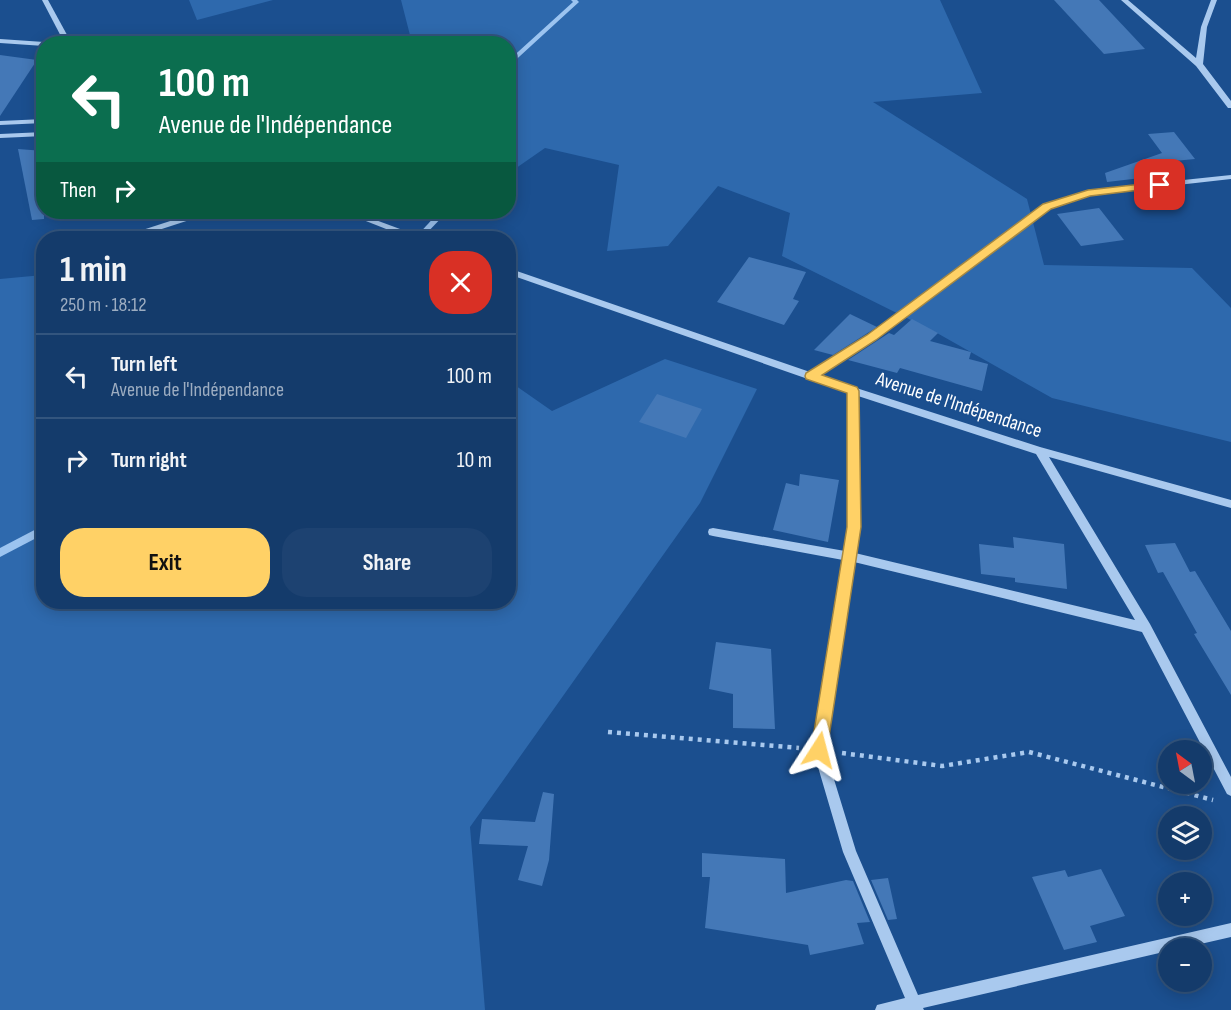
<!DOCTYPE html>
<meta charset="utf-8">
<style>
:root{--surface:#143b6b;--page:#1d4271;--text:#f1f3f6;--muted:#9dadc1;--line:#33557e;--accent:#ffd166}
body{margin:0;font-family:"Sofia Sans Condensed",sans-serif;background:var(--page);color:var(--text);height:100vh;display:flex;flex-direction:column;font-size:22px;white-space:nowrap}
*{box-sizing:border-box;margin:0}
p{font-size:20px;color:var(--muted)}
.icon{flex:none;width:33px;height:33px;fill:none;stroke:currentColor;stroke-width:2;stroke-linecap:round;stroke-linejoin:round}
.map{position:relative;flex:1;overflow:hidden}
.drawer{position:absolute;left:36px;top:231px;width:480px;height:378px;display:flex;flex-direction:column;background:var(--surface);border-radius:24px;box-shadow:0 3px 15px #0003,0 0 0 2px var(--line)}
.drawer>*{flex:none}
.hud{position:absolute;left:36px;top:36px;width:480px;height:183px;border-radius:24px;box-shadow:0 3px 15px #0003,0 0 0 2px var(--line);background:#0b6e4f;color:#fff;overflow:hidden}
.needle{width:39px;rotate:328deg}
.controls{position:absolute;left:1158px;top:740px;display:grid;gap:12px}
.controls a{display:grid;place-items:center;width:54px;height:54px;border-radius:50%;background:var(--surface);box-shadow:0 3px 15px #0003,0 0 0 2px var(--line);font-size:30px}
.pin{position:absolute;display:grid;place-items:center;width:51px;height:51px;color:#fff;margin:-26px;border-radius:12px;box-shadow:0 3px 9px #0006}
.me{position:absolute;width:66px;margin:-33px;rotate:9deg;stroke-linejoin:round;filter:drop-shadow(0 0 4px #0008)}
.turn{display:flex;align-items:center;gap:21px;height:126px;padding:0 24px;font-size:27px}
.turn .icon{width:78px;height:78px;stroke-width:2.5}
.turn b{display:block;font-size:42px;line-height:51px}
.then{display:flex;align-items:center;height:57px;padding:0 24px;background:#0003;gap:12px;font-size:22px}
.round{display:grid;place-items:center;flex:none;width:63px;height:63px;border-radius:24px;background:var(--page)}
.overview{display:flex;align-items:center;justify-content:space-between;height:102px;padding:0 24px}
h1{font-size:36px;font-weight:700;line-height:45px}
.button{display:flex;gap:12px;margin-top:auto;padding:12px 24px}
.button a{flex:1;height:69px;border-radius:24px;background:var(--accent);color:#111;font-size:24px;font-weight:700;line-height:69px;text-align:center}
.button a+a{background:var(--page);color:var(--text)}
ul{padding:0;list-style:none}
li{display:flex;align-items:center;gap:18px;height:84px;padding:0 24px;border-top:2px solid var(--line)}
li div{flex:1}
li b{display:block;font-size:22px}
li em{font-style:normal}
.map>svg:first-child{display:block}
.green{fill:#2e69ad}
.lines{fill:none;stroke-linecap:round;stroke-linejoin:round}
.stream{fill:#9cc4f0;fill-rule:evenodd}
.building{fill:#4478b7}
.path{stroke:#a9c9ee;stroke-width:4.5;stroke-dasharray:4 5;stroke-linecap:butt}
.minor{fill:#a9c9ee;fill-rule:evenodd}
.route{fill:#ffd166;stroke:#a68842;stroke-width:1.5}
.labels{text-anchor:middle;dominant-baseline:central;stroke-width:4.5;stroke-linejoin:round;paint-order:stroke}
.street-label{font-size:20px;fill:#fff;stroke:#1b4f8f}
</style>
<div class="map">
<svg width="1231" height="1010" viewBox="0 0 1231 1010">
<rect width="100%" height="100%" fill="#1b4f8f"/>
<g class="green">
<polygon points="189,0 273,0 197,20"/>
<polygon points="401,0 940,0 982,93 873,102 1027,199 1044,265 1192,268 1231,308 1231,442 1052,398 937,333 782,256 790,213 718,186 668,246 607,251 619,165 545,148 509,173 508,44 412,43"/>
<polygon points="43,275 44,602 508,602 509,381 552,411 665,359 757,389 700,503 470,827 485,1010 0,1010 0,279"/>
</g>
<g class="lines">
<g class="stream">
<polygon points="571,0 577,0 579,2 508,67 508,61 573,2"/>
<polygon points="439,212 447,212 422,238 415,238"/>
<polygon points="44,525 44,534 0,557 0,548"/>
</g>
</g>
<g class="building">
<polygon points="1054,0 1099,0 1145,49 1104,54"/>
<polygon points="0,55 37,60 0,116"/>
<polygon points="1174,132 1195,159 1174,161 1184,173 1107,182 1105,173 1162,153 1148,134"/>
<polygon points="18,149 44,151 44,219 32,220"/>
<polygon points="1099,208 1124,240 1081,246 1057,214"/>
<polygon points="749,257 806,272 793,299 799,301 784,325 717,302"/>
<polygon points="850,314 877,327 833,355 814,350"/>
<polygon points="912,319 938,333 930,341 971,352 969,359 988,364 982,391 900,368 897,373 848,360 889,333 894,335"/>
<polygon points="657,394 702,409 686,438 639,422"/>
<polygon points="800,474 839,480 828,542 773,530 786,483 799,486"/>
<polygon points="1013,537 1064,544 1067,589 1015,582 1015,578 981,574 979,544 1014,548"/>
<polygon points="1175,543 1190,572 1195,571 1231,631 1231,695 1194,634 1197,633 1163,572 1158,573 1145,545"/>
<polygon points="716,642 771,649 775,729 733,728 733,694 709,689"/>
<polygon points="543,792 554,794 549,860 542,886 518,880 528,846 479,844 482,819 535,822"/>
<polygon points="702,853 785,859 786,893 846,880 853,881 870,922 857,923 864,944 810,955 808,945 705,928 710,877 702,877"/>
<polygon points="1101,869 1125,916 1090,926 1097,942 1064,950 1032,877 1065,870 1068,877"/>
<polygon points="888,878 897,919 888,920 871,880"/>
</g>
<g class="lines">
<g class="path">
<polyline points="608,732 799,748"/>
<polyline points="842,753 942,766 1029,752 1213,800"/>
</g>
<g class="minor">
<polygon points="42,0 48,0 72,44 65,44"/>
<polygon points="1121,0 1128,0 1196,58 1201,27 1211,0 1217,0 1207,27 1203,64 1231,101 1231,108 1228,108 1196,66"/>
<polygon points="0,39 44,42 47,44 44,44 44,46 0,43"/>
<polygon points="44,119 44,123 0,125 0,121"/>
<polygon points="44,132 44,136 0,138 0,134"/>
<path d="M1231,175V179L1089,195L1050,209L875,340L819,376L1040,447L1231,500V508L1049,457L1150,624L1231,777V796L1227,794L1142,632L854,562L825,750L856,851L918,995L1231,923V937L1183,948H1168V951L923,1008L924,1010H875L877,1005L905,998L843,852L813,750L843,560L713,536L709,535L708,532L709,529L713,528L845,551L849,527L848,393L508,274V268L810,372L869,336L1044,205L1088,190ZM858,396L1036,454L1135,620L855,553L859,527Z"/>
<polygon points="198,212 209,212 208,214 134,238 123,238 124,236"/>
<polygon points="343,212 354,212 419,236 420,238 409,238"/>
</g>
</g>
<polygon class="route" points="1160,182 1165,185 1164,187 1090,196 1051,209 876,340 822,375 857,387 859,391 861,527 827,750 825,755 819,757 814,755 811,750 847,527 847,393 806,379 805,376 806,373 867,335 1043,204 1088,190"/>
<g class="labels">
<g class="street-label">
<text transform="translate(959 405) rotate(18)">Avenue de l'Indépendance</text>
</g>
</g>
</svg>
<div class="controls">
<a><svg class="needle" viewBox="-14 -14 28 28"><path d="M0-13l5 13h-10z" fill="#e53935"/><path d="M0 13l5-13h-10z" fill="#9dadc1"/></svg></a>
<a><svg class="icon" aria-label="layers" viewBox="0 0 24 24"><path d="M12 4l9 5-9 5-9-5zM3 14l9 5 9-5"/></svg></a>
<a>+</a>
<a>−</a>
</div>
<div class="pin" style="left:1160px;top:185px;background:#d93025"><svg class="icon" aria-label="arrive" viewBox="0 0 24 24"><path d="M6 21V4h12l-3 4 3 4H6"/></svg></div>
<svg class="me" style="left:819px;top:750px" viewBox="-20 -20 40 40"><path d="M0-17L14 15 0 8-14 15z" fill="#ffd166" stroke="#fff" stroke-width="4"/></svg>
<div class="hud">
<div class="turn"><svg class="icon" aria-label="left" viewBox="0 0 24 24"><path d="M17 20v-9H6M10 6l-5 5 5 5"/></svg><div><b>100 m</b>Avenue de l'Indépendance</div></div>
<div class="then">Then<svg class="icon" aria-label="right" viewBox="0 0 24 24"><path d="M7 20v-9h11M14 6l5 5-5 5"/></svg></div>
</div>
<section class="drawer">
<div class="overview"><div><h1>1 min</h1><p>250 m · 18:12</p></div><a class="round" style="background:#d93025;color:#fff"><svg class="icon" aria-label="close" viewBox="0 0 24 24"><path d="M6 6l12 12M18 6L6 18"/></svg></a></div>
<ul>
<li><svg class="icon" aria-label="left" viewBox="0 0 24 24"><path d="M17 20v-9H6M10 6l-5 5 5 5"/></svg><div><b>Turn left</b><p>Avenue de l'Indépendance</p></div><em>100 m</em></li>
<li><svg class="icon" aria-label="right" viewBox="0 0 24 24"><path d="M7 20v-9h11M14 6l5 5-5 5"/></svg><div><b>Turn right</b></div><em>10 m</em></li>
</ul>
<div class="button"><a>Exit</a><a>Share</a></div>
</section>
</div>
